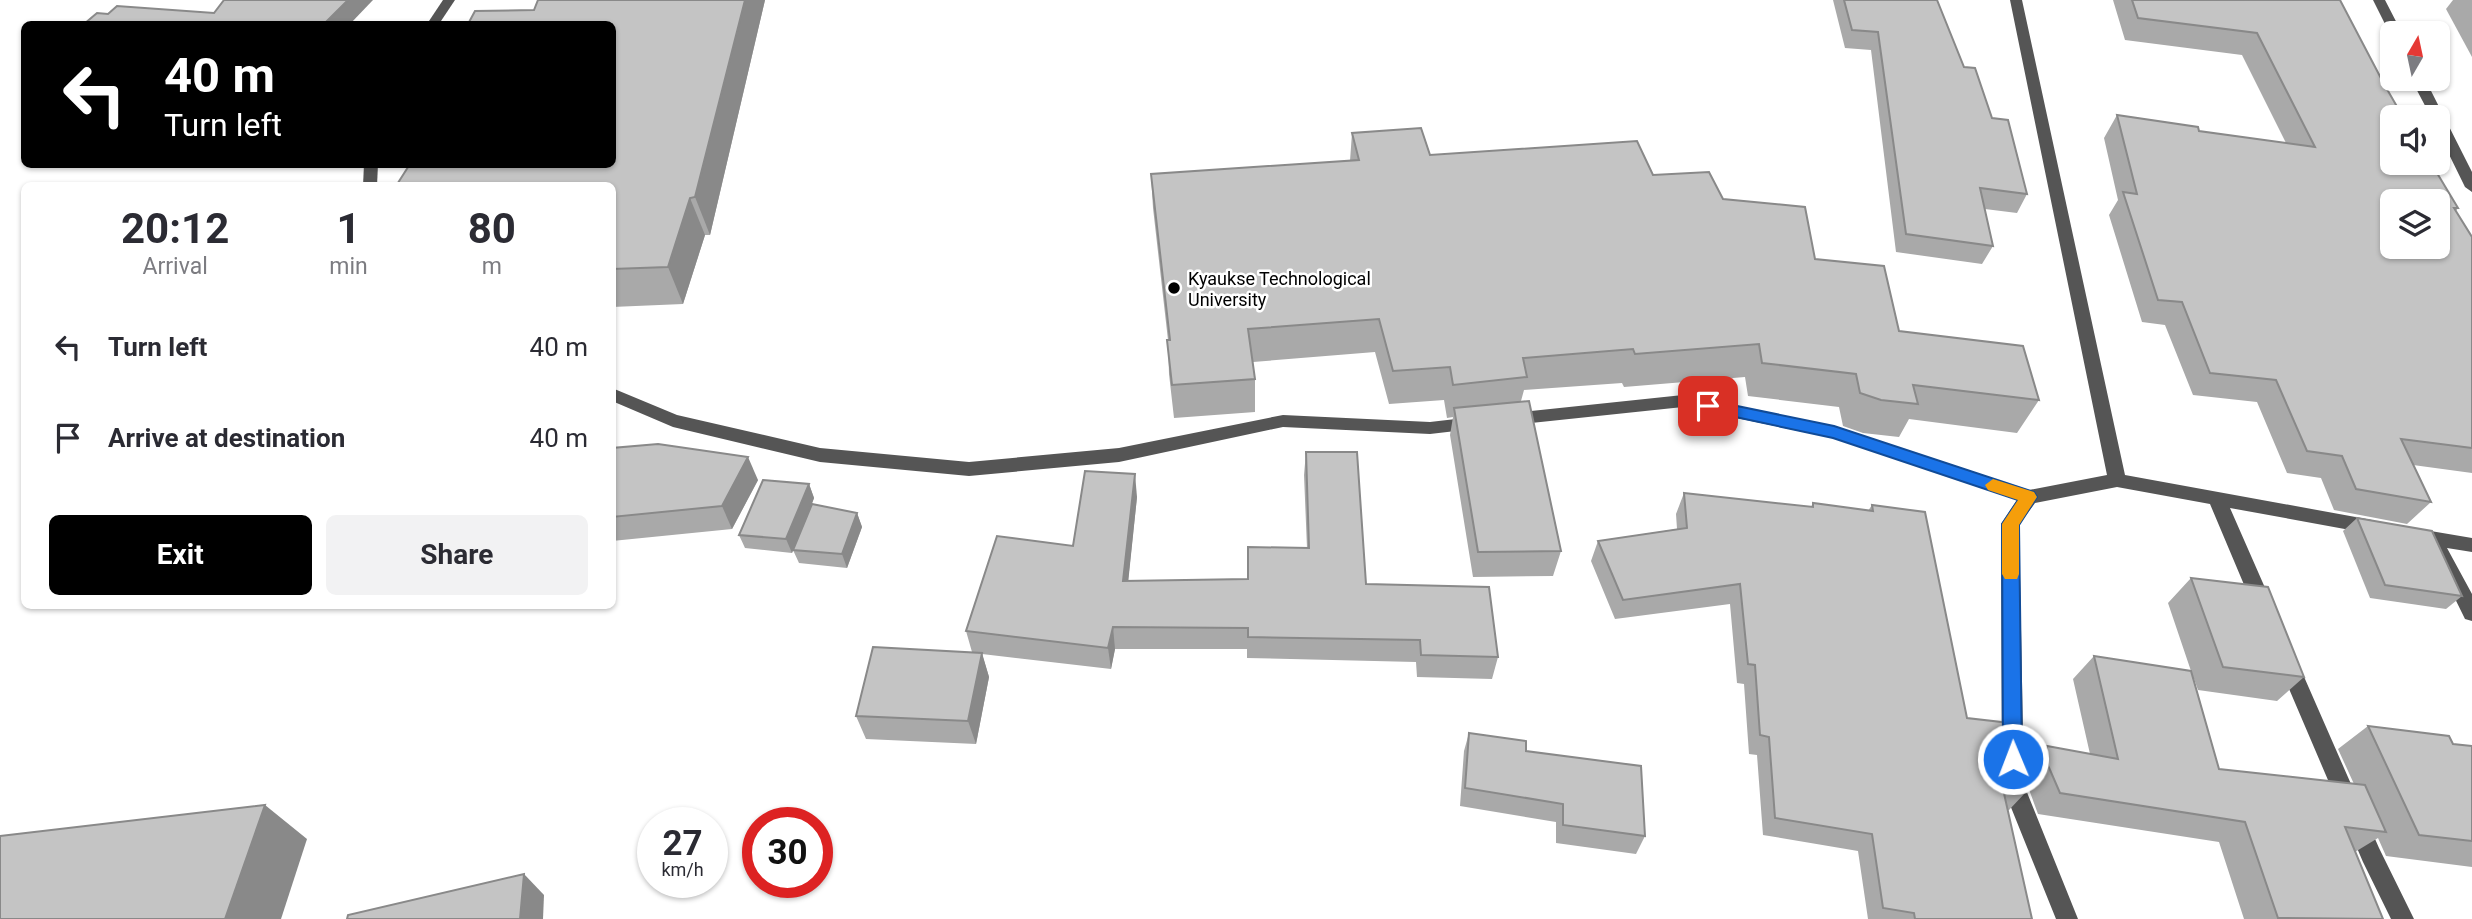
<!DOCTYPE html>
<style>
:root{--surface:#fff;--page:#f2f2f3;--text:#2b2b33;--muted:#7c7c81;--accent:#000}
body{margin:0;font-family:Roboto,sans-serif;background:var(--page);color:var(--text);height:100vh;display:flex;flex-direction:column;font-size:26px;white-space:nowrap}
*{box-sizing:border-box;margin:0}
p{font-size:23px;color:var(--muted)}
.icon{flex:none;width:38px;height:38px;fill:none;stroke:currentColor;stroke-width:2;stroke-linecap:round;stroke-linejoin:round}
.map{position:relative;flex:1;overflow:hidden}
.side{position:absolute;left:21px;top:182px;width:595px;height:427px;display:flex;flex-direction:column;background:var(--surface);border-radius:10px;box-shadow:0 2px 5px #0004}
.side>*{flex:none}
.hud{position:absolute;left:21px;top:21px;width:595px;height:147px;border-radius:10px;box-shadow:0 2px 5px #0004;background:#000;color:#fff;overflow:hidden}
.needle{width:46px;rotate:9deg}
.fabs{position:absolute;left:2380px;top:21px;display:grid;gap:14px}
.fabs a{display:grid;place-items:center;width:70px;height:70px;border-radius:10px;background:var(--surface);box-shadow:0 2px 5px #0004;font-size:35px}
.speed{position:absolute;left:637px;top:807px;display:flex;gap:14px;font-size:35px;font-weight:700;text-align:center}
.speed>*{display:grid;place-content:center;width:91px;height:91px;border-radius:50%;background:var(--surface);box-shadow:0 2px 5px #0004;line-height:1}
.speed small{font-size:18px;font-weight:400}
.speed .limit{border:10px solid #d22;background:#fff;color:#111}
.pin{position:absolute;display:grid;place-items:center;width:60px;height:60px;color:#fff;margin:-30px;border-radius:14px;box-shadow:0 4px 10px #0006}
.me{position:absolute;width:77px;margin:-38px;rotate:359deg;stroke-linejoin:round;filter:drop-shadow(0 0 5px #0008)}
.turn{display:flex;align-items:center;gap:24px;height:147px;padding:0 28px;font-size:32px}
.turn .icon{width:91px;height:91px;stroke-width:2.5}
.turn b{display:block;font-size:49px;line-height:60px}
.eta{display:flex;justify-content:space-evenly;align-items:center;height:119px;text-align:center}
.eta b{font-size:42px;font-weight:700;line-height:49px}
.action{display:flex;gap:14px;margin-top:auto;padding:14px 28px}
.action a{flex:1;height:80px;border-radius:10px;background:var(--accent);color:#fff;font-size:28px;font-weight:700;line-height:80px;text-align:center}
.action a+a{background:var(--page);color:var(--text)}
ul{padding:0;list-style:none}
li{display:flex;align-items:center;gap:21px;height:91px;padding:0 28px}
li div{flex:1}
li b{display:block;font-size:26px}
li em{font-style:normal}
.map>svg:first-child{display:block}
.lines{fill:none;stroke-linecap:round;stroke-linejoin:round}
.minor{fill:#555;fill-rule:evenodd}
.wall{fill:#a9a9a9}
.shaded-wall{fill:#898989}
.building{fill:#c4c4c4;stroke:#898989;stroke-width:2;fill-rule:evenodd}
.route{fill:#1a73e8;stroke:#114b97;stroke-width:2}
.slow{fill:#f59e0b}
.poi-dot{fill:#000;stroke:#fff;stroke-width:2.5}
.labels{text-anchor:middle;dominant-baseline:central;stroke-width:5;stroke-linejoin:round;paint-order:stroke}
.poi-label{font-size:18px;fill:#000;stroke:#fff;text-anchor:start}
</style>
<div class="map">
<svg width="2472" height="919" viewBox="0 0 2472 919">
<rect width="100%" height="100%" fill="#fff"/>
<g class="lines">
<g class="minor">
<polygon points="443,0 455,0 439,24 427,24"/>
<polygon points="2010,0 2022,0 2125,475 2372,520 2378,522 2381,527 2378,532 2372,534 2230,508 2273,606 2270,612 2263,614 2256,612 2253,606 2210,504 2117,487 2035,503 2019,525 2024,785 2078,919 2056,919 2002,785 2001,524 2017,500 1833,438 1683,407 1511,425 1505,424 1502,419 1505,414 1511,413 1683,395 1834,426 2029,490 2107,475"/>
<polygon points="2373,0 2385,0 2402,33 2392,33 2391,36"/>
<polygon points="2411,79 2425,79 2472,172 2472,192 2465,187 2438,132 2438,117 2431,117"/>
<polygon points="364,164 378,164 377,186 363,186"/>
<polygon points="612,388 677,415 820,448 969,462 1119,448 1283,415 1430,422 1473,417 1479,418 1482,423 1479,428 1473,429 1430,434 1283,427 1119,462 969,476 820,462 673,427 612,401"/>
<polygon points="2413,528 2472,538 2472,552 2447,548 2472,594 2472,621 2465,619 2433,554 2440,547 2407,540 2404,535 2407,530"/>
<polygon points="2288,654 2295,657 2298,663 2379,848 2414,919 2391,919 2363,862 2278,663 2281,657"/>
</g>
</g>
<g class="wall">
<polygon points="538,0 765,0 710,235 705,235 683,304 612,307 612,164 534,10"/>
<polygon points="1833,0 1937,0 1964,67 1992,118 2027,194 2017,213 1985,209 1993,246 1982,264 1896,252 1871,50 1845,48"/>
<polygon points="2113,0 2340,0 2384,84 2458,208 2456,211 2472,237 2472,473 2413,465 2431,502 2407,524 2334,510 2321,478 2287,473 2257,402 2193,395 2165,325 2142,322 2109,215 2118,200 2104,138 2117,115 2199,131 2286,143 2242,55 2125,40"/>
<polygon points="2453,0 2472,0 2472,57 2446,9"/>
<polygon points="1352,133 1430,155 1653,175 1723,199 1815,259 1899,331 2039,400 2017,433 1909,419 1899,437 1863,433 1843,426 1839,407 1748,396 1745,377 1624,387 1622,383 1524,390 1521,401 1561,551 1553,576 1473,577 1450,435 1453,417 1447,418 1444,400 1389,404 1375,352 1253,362 1255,379 1255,412 1174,418 1169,374 1168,340 1153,208 1151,174 1350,161"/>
<polygon points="612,448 758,480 732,529 612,541"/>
<polygon points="1306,452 1366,584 1498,657 1492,679 1417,677 1416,662 1247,658 1247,649 1115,649 1111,669 982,654 989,677 976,744 866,739 856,716 972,652 966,631 1137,497 1128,581 1248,579 1307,548 1304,475"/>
<polygon points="809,484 814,498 812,504 857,513 862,527 847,568 799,563 793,550 792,553 745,548 739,535"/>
<polygon points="1684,493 1811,507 1813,503 1868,511 1872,505 1967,718 2016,768 2026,792 2009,810 2008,810 2032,919 1868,919 1858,851 1763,835 1757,755 1749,754 1744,684 1737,683 1730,604 1615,619 1591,561 1598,541 1677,529 1676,514"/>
<polygon points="2357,518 2462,596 2446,609 2370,598 2343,531"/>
<polygon points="2191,578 2304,677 2277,701 2198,690 2193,676 2219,769 2354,784 2338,749 2368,726 2453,744 2472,746 2472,867 2386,856 2378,838 2355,852 2383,919 2244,919 2219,842 2038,814 2027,784 2026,768 2047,746 2090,754 2073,679 2094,656 2191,671 2168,603"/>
<polygon points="1469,733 1526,751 1645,836 1636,854 1556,843 1556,822 1460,806 1464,751"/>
</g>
<g class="shaded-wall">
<polygon points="348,0 373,0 350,24 324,24"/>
<polygon points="745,0 765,0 710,235 695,197"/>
<polygon points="690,198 705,235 683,304 668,267"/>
<polygon points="748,457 758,480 732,529 722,506"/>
<polygon points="1135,474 1137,497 1126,603 1123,581"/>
<polygon points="809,484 814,498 792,553 786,539"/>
<polygon points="857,513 862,527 847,568 842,554"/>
<polygon points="1113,627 1115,649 1111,669 1108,648"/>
<polygon points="982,653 989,677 976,744 968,721"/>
<polygon points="265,805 307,839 281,919 225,919"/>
<polygon points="524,874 544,895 543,919 520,919"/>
</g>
<g class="building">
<polygon points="224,0 348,0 324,24 84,24 97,13 108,14 117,6 214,13"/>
<polygon points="538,0 745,0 695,197 690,198 668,267 612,269 612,186 396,186 410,164 612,164 612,24 468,24 475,11 534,10"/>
<polygon points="1844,0 1937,0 1964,67 1975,68 1992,118 2008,120 2027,194 1980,188 1993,246 1906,234 1878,32 1852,30"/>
<path d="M2132,0H2340L2384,84L2403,117H2392V163H2431L2458,208H2454L2472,237V448L2401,439L2431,502L2356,489L2342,456L2307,451L2276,380L2210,373L2182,302L2158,300L2123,192L2137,194L2117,115L2198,127L2199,131L2315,147L2257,33L2138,18ZM2392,201H2438V247H2392Z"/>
<polygon points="1421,128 1430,155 1637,141 1653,175 1709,172 1723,199 1805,207 1815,259 1884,266 1899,331 2023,346 2039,400 1913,385 1918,404 1881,400 1860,393 1856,374 1762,363 1759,344 1635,354 1633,349 1523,358 1527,377 1453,385 1450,367 1393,371 1379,319 1248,329 1255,379 1172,385 1167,340 1170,340 1151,174 1359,160 1352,133"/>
<polygon points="1529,401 1561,551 1478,552 1454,408"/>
<polygon points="658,444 748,457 722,506 612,517 612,448"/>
<polygon points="1306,452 1357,452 1366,584 1489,587 1498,657 1421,655 1420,640 1248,637 1248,628 1113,627 1108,648 966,631 997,536 1073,546 1085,471 1135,474 1123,581 1248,579 1248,547 1309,548"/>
<polygon points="763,480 809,484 786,539 739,535"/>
<polygon points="1684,493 1813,507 1813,503 1873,511 1872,505 1925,512 1967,718 2010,723 2016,745 2016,768 2026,792 2003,789 2032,919 1915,919 1914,913 1883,908 1872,834 1775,818 1769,737 1760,735 1755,665 1748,664 1740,584 1623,600 1598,541 1687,528"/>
<polygon points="812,504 857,513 842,554 793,550"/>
<polygon points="2357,518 2432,531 2462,596 2385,585"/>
<polygon points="2191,578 2268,587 2304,677 2223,667"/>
<polygon points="873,647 982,653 968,721 856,716"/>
<polygon points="2094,656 2191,671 2219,769 2365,785 2386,832 2345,827 2383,919 2278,918 2245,822 2060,793 2047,763 2047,746 2118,759"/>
<polygon points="2368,726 2449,736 2453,744 2472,746 2472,841 2419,835"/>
<polygon points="1469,733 1526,741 1526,751 1641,766 1645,836 1563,825 1563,804 1465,788"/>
<polygon points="265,805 225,919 0,919 0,836"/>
<polygon points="524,874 520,919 347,919 348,915"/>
</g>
<polygon class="route" points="1708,400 1834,426 2034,492 2037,497 2019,525 2022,759 2019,765 2013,768 2006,765 2003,759 2002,524 2018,500 1833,438 1703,410 1700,406"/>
<polygon class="slow" points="1993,479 2034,492 2037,497 2019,525 2019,574 2017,579 2005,579 2002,574 2002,524 2018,500 1988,490 1985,485"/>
<circle class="poi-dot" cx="1174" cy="288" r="7"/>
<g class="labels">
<g class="poi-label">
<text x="1188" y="278">Kyaukse Technological<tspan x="1188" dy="21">University</tspan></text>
</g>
</g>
</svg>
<div class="fabs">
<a><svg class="needle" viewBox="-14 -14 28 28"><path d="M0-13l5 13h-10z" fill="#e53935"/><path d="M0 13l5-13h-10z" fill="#7c7c81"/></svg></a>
<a><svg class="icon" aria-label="sound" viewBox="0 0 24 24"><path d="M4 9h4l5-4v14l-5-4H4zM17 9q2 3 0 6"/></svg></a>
<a><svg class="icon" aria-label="layers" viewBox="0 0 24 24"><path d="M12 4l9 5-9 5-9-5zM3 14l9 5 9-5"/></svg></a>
</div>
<div class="speed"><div>27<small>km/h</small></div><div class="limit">30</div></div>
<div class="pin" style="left:1708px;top:406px;background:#d93025"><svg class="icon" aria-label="arrive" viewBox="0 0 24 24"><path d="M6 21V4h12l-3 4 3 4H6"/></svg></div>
<svg class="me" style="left:2013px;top:759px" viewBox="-20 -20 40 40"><circle r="17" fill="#1a73e8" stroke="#fff" stroke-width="3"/><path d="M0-11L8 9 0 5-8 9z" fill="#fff"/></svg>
<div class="hud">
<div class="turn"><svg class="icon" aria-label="left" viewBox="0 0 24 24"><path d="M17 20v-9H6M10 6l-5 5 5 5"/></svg><div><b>40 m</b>Turn left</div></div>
</div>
<section class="side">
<div class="eta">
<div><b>20:12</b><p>Arrival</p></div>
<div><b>1</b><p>min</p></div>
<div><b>80</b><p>m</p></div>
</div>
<ul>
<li><svg class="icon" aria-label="left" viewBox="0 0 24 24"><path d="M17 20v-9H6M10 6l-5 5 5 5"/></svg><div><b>Turn left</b></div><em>40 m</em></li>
<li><svg class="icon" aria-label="arrive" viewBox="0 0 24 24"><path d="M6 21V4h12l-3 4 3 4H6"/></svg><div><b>Arrive at destination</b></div><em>40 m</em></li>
</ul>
<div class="action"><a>Exit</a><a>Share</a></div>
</section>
</div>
